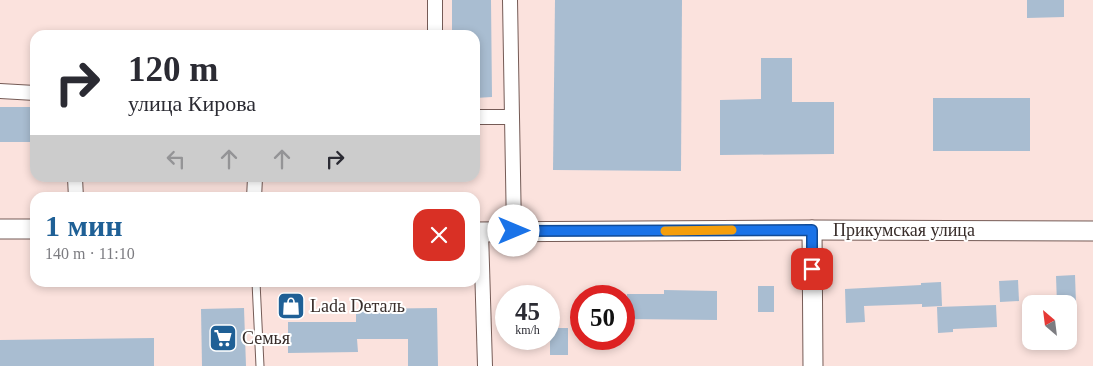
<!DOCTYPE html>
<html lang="ru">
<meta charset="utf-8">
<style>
:root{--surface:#fff;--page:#f7f7f7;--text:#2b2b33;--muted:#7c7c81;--accent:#1f6096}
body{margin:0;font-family:"Times New Roman",serif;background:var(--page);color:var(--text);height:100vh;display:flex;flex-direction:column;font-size:19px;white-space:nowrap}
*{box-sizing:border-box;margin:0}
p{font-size:16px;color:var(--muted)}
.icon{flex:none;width:28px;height:28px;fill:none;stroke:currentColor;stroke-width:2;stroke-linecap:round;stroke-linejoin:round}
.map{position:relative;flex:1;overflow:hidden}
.details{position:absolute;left:30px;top:192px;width:450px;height:95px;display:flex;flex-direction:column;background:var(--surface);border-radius:15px;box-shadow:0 2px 8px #0003}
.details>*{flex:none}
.guide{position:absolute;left:30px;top:30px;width:450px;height:152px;border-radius:15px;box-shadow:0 2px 8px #0003;background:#fff;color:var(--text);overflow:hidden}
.needle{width:32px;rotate:332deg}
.buttons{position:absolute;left:1022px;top:295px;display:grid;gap:10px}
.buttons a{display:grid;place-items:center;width:55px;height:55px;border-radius:10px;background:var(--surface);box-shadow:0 2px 8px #0003;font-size:25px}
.speed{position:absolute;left:495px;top:285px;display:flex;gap:10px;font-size:25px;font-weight:700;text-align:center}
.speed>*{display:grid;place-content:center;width:65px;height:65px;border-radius:50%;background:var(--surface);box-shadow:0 2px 8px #0003;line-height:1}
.speed small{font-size:12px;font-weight:400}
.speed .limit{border:8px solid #d22;background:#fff;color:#111}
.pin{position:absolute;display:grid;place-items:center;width:42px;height:42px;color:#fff;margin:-21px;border-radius:10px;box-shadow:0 2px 8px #0006}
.me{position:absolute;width:55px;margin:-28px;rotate:90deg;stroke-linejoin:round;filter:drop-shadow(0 0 4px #0008)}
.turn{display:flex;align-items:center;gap:18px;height:105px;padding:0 15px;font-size:22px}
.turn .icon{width:65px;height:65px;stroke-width:2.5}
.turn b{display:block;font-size:35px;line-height:42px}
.lanes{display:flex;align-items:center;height:48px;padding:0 15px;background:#0003;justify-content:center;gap:25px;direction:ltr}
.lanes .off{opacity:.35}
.round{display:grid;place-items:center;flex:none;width:52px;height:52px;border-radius:15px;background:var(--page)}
.head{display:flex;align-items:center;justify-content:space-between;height:85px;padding:0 15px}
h1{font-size:30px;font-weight:700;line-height:38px;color:var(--accent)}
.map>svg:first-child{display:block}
.building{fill:#a9bdd1}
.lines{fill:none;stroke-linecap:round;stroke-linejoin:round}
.lane-casing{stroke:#755b56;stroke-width:9}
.street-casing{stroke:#755b56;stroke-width:16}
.secondary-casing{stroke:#755b56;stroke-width:21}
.lane{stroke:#fff;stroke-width:7}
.street{stroke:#fff;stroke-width:14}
.secondary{stroke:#fff;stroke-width:19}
.route-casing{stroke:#114b97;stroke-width:12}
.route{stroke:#1a73e8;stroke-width:9}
.slow{stroke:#f59e0b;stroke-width:9}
.labels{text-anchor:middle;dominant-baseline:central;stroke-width:4;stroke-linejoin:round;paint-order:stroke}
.street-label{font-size:18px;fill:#382d2a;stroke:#fff}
.poi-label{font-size:18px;fill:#382d2a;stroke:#fff;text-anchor:start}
</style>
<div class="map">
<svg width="1093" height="366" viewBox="0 0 1093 366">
<rect width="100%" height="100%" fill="#fbe2dd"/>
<g class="building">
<polygon points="452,0 491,0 492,97 475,98 475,35 452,35"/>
<polygon points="555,0 682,0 681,171 553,170"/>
<polygon points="1027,0 1064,0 1064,17 1027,18"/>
<polygon points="761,58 792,58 792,102 834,102 834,154 720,155 720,100 761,99"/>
<rect x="933" y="98" width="97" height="53"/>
<rect x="0" y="107" width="35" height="35"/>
<polygon points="1075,275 1076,304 1057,304 1056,276"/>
<polygon points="1018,280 1019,301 1000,302 999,281"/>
<polygon points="941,282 942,306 922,307 922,304 864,306 865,322 846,323 845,289 921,285 921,283"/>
<rect x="758" y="286" width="16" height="26"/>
<polygon points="664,290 717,291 717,320 627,319 627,294 664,294"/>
<polygon points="996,305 997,327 953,329 953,332 938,333 937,307"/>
<polygon points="244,308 246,366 202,366 201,309"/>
<polygon points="437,308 438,366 408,366 408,339 357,339 358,352 288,353 288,322 356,322 356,309"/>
<rect x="550" y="328" width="18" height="27"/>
<polygon points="154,338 154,366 0,366 0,340"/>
</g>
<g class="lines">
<g class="lane-casing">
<polyline id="lane" points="256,282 260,366"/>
</g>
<g class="street-casing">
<g id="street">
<polyline points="435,0 435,35"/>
<polyline points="510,0 512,117"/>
<polyline points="0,91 35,93"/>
<polyline points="475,117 512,117 514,231"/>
<polyline points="75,178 76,198"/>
<polyline points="254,198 255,178"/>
<polyline points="481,232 485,366"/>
</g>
</g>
<g class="secondary-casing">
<g id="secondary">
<polyline points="0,229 35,229"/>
<polyline points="812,230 813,366"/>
<polyline points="475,232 812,230 1093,231"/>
</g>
</g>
<use href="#lane" class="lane"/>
<use href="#street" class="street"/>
<use href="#secondary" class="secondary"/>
</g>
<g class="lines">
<g class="route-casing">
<polyline id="route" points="514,231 812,230 812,269"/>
</g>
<use href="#route" class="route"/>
<polyline class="slow" points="665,231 732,230"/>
</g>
<defs>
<g id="shop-square" transform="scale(1.4375)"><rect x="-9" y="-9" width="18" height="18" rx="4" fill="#1f6096" stroke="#fff"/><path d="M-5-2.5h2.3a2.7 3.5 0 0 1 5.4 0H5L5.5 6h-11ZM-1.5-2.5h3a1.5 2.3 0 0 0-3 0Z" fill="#fff"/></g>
<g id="supermarket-square" transform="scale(1.4375)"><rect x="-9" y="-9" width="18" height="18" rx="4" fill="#1f6096" stroke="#fff"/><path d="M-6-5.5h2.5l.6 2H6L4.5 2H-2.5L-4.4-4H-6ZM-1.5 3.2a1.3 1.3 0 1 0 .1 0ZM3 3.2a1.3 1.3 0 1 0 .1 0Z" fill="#fff"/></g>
</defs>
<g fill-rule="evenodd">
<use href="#shop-square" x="291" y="306"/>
<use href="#supermarket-square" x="223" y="338"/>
</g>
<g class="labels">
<g class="street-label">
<text x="904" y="230">Прикумская улица</text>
</g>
<g class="poi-label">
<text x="310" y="306">Lada Dеталь</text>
<text x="242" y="338">Семья</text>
</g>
</g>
</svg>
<div class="buttons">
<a><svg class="needle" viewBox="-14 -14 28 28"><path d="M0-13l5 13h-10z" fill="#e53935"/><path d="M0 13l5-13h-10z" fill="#7c7c81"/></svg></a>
</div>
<div class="speed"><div>45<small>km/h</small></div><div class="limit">50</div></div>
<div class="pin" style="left:812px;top:269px;background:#d93025"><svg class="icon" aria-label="arrive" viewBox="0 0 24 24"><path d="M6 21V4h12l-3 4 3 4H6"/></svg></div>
<svg class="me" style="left:514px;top:231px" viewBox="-20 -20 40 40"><circle r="19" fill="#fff"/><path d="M0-13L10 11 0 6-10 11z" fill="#1a73e8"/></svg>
<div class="guide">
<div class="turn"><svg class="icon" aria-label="right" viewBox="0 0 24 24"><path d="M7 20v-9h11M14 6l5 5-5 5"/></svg><div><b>120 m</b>улица Кирова</div></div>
<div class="lanes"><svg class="icon off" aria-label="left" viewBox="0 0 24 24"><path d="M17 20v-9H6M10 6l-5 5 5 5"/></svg><svg class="icon off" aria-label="ahead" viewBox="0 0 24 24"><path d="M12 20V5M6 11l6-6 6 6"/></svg><svg class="icon off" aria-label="ahead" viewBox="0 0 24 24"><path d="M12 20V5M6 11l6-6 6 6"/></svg><svg class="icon" aria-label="right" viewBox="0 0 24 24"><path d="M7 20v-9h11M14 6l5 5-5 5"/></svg></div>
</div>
<section class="details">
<div class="head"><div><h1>1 мин</h1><p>140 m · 11:10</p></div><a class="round" style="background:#d93025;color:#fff"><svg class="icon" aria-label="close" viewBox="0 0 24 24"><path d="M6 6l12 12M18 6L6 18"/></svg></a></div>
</section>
</div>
